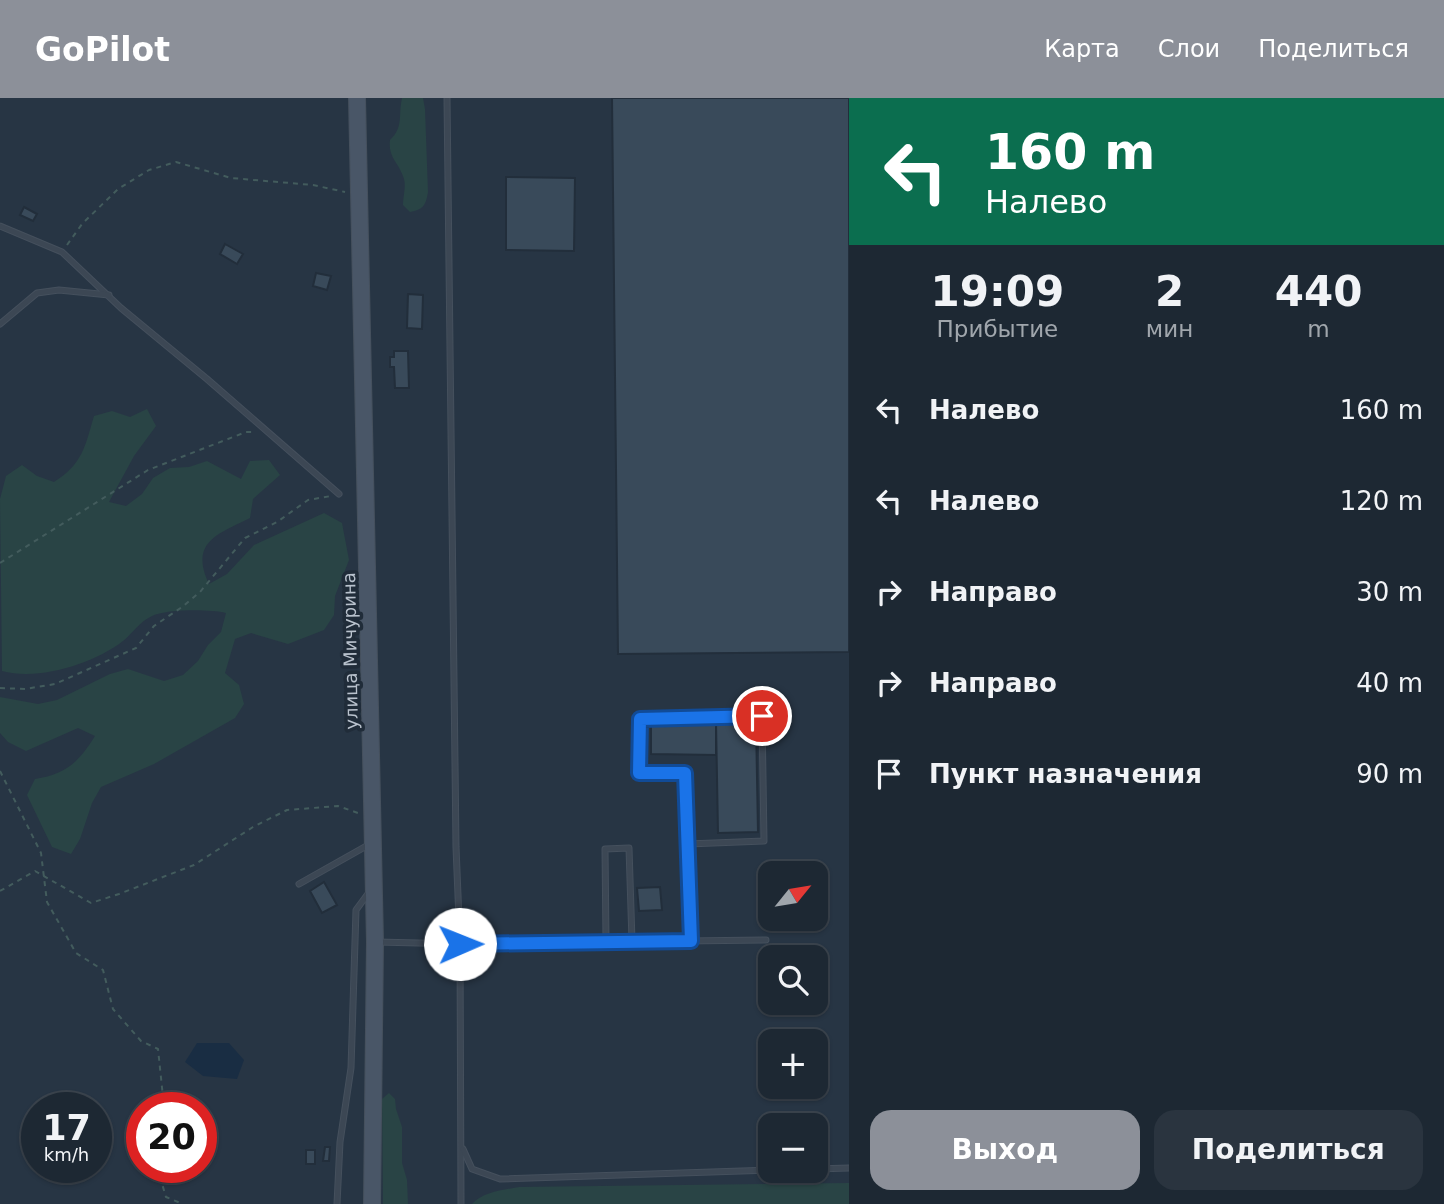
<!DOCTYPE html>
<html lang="ru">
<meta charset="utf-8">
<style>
:root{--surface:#1d2833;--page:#2a343f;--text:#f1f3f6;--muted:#a0a6ac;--line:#3b444e;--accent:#8c9099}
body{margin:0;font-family:"DejaVu Sans",sans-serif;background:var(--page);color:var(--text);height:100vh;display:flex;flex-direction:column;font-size:26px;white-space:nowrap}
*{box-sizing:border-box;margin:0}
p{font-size:23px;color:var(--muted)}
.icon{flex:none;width:38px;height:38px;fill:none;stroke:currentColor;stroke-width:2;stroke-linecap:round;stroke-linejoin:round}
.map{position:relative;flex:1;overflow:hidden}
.drawer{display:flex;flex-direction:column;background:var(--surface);width:595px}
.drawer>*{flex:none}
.guide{background:#0b6e4f;color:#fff;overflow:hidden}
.needle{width:46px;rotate:60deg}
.controls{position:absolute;left:758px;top:763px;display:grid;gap:14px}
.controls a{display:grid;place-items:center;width:70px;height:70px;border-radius:14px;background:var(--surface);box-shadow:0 2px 5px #0004,0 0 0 2px var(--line);font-size:35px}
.speed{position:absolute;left:21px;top:994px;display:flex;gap:14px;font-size:35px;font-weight:700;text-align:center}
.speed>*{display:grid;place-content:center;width:91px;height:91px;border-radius:50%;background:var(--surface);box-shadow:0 2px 5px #0004,0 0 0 2px var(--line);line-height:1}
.speed small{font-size:18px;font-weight:400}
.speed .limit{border:10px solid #d22;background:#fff;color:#111}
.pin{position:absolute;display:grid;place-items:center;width:60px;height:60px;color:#fff;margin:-30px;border:4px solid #fff;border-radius:50%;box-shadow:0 2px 7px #0007}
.me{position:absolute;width:77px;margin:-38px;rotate:89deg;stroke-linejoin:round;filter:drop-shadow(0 0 5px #0008)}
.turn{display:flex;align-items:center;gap:24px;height:147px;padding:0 21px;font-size:32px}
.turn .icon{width:91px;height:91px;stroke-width:2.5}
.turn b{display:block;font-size:49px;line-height:60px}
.eta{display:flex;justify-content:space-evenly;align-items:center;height:119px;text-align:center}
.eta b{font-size:42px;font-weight:700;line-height:49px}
.cta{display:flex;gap:14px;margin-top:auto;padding:14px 21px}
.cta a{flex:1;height:80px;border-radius:21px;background:var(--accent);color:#fff;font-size:28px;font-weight:700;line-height:80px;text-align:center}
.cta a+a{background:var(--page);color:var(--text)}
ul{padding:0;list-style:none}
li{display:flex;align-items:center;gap:21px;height:91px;padding:0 21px}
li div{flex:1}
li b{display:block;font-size:26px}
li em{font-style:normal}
header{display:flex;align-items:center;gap:42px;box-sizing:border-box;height:98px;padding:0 35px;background:var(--accent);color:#fff}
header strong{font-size:33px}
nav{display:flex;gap:38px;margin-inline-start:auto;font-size:24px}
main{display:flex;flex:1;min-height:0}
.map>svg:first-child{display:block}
.green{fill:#294445}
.water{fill:#192d43}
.building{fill:#394a5a;stroke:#222e3b;stroke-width:2}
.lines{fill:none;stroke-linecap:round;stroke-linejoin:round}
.service-casing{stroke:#45505d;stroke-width:7}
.secondary-casing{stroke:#45505d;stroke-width:18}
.path{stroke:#435c5d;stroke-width:2;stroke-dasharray:5 5;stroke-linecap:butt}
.service{stroke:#3c4754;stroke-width:5}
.secondary{stroke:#495667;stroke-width:16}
.route-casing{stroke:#114b97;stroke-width:18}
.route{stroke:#1a73e8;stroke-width:12}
.labels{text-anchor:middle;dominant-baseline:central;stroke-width:7;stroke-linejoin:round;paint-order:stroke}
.street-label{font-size:18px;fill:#b9c2cd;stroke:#202c39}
</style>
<header>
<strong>GoPilot</strong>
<nav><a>Карта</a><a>Слои</a><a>Поделиться</a></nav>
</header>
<main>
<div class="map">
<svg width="849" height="1106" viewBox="0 0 849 1106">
<rect width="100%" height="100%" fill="#273544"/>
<g class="green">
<path d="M402,0H423L425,11L428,94C426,107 423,112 410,114L403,107C403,97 407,87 403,78C398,64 388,59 390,42C404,29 398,17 402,0Z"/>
<path d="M147,311L156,328L134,358L109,404L126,408L142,396L153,380L170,370L189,369L207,363L241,381L250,363L269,362L280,377L253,401L250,420C218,436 189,444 209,486L227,476L254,447L324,415L342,425L349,462L335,498L334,517L324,532L288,546L251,535L235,541L225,575L239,587L244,606L235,620L154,666L101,689L92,705L80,741L71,756L52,749L27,697L35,681C66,676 78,665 95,638L78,630L26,653L8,644L0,635V599L38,606L57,602L110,576L128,571L164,583L183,577L198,563L208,547L221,534L226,515C210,511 166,511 152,518C139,524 133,535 123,543C93,566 39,583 2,573L0,401L6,378L22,367L37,378L54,384C83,366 85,348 94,318L112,313L130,319Z"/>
<polygon points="389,995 395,1001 396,1011 402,1029 402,1065 407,1082 408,1106 383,1106 382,1001"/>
<path d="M849,1085V1106H472C483,1094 503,1092 519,1089Z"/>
</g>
<polygon class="water" points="197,945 229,945 244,962 237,981 203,978 185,964"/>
<g class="building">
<polygon points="612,0 849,0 849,554 618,556"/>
<polygon points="506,79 575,80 574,153 506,152"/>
<polygon points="24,109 37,116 33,123 20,117"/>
<polygon points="225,146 243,156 237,166 220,156"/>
<polygon points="316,175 331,178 327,192 313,188"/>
<polygon points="408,196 423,197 422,231 407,230"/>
<polygon points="394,253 408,253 409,290 395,290 394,269 390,269 390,259 394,259"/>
<polygon points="651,624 716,624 716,657 651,656"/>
<polygon points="716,624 756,624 758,734 718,735"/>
<polygon points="324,784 337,807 322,815 310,793"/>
<polygon points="660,789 662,812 639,813 637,790"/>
<polygon points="325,1049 330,1049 329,1063 323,1063"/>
<rect x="306" y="1052" width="9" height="14"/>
</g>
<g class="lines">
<g class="service-casing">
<g id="service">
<polyline points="447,0 456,749 460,846 461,1106"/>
<polyline points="0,128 62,154 121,210 207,281 339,396"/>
<polyline points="0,226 37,195 59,192 109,197"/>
<polyline points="688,746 764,743 762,618 640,621 639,675 686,675 691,843"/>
<polyline points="299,786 370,746"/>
<polyline points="606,843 605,751 629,750 632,843"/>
<polyline points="377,844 460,846 766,842"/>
<polyline points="463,1051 472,1071 500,1081 770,1072"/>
<polyline points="816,1071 849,1070"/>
<polyline points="337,1106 340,1044 351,970 356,812 370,793"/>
</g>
</g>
<g class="secondary-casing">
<polyline id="secondary" points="357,0 375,844 372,1106"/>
</g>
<g class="path">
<polyline points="67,147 82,126 118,91 149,72 176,64 231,80 313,87 345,94"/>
<polyline points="0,465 148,372 246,334 255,334"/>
<polyline points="0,590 25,591 55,586 136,550 154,528 182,509 200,494 245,440 277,424 308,402 331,398"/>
<polyline points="0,673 41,755 47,804 76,855 103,872 113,911 141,943 158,951 163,999 161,1010"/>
<polyline points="0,793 35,773 91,805 119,796 194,767 253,729 287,712 338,708 358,715"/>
<polyline points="157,1069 166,1099 183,1106"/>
</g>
<use href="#service" class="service"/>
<use href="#secondary" class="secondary"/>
</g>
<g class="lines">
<g class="route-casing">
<polyline id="route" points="460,846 691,843 685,675 639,675 640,621 762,618"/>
</g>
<use href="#route" class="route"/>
</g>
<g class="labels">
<g class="street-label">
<text transform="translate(350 553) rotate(-91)">улица Мичурина</text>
</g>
</g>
</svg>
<div class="controls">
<a><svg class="needle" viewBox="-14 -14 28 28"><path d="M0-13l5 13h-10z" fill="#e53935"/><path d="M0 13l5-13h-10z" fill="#a0a6ac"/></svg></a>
<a><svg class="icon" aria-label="search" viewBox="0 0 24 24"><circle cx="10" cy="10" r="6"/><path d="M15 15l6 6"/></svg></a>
<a>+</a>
<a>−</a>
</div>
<div class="speed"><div>17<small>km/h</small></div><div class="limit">20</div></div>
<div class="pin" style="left:762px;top:618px;background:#d93025"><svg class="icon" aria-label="arrive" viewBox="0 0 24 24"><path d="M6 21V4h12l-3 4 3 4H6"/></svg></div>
<svg class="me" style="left:460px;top:846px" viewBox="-20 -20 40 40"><circle r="19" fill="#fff"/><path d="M0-13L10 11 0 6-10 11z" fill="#1a73e8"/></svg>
</div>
<section class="drawer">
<div class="guide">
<div class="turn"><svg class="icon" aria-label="left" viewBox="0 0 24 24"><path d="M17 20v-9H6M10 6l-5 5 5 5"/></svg><div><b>160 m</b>Налево</div></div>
</div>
<div class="eta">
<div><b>19:09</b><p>Прибытие</p></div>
<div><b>2</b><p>мин</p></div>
<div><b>440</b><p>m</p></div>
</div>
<ul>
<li><svg class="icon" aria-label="left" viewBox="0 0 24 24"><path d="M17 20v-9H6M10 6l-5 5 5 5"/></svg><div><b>Налево</b></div><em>160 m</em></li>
<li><svg class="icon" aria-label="left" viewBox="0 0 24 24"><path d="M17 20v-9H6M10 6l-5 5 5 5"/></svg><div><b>Налево</b></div><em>120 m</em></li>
<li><svg class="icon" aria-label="right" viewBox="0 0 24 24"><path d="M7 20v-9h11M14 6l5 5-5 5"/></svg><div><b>Направо</b></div><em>30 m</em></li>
<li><svg class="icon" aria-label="right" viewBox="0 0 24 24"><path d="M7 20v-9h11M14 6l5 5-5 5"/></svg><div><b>Направо</b></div><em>40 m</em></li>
<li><svg class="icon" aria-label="arrive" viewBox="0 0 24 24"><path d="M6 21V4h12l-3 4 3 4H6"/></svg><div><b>Пункт назначения</b></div><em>90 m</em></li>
</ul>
<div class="cta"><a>Выход</a><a>Поделиться</a></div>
</section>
</main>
